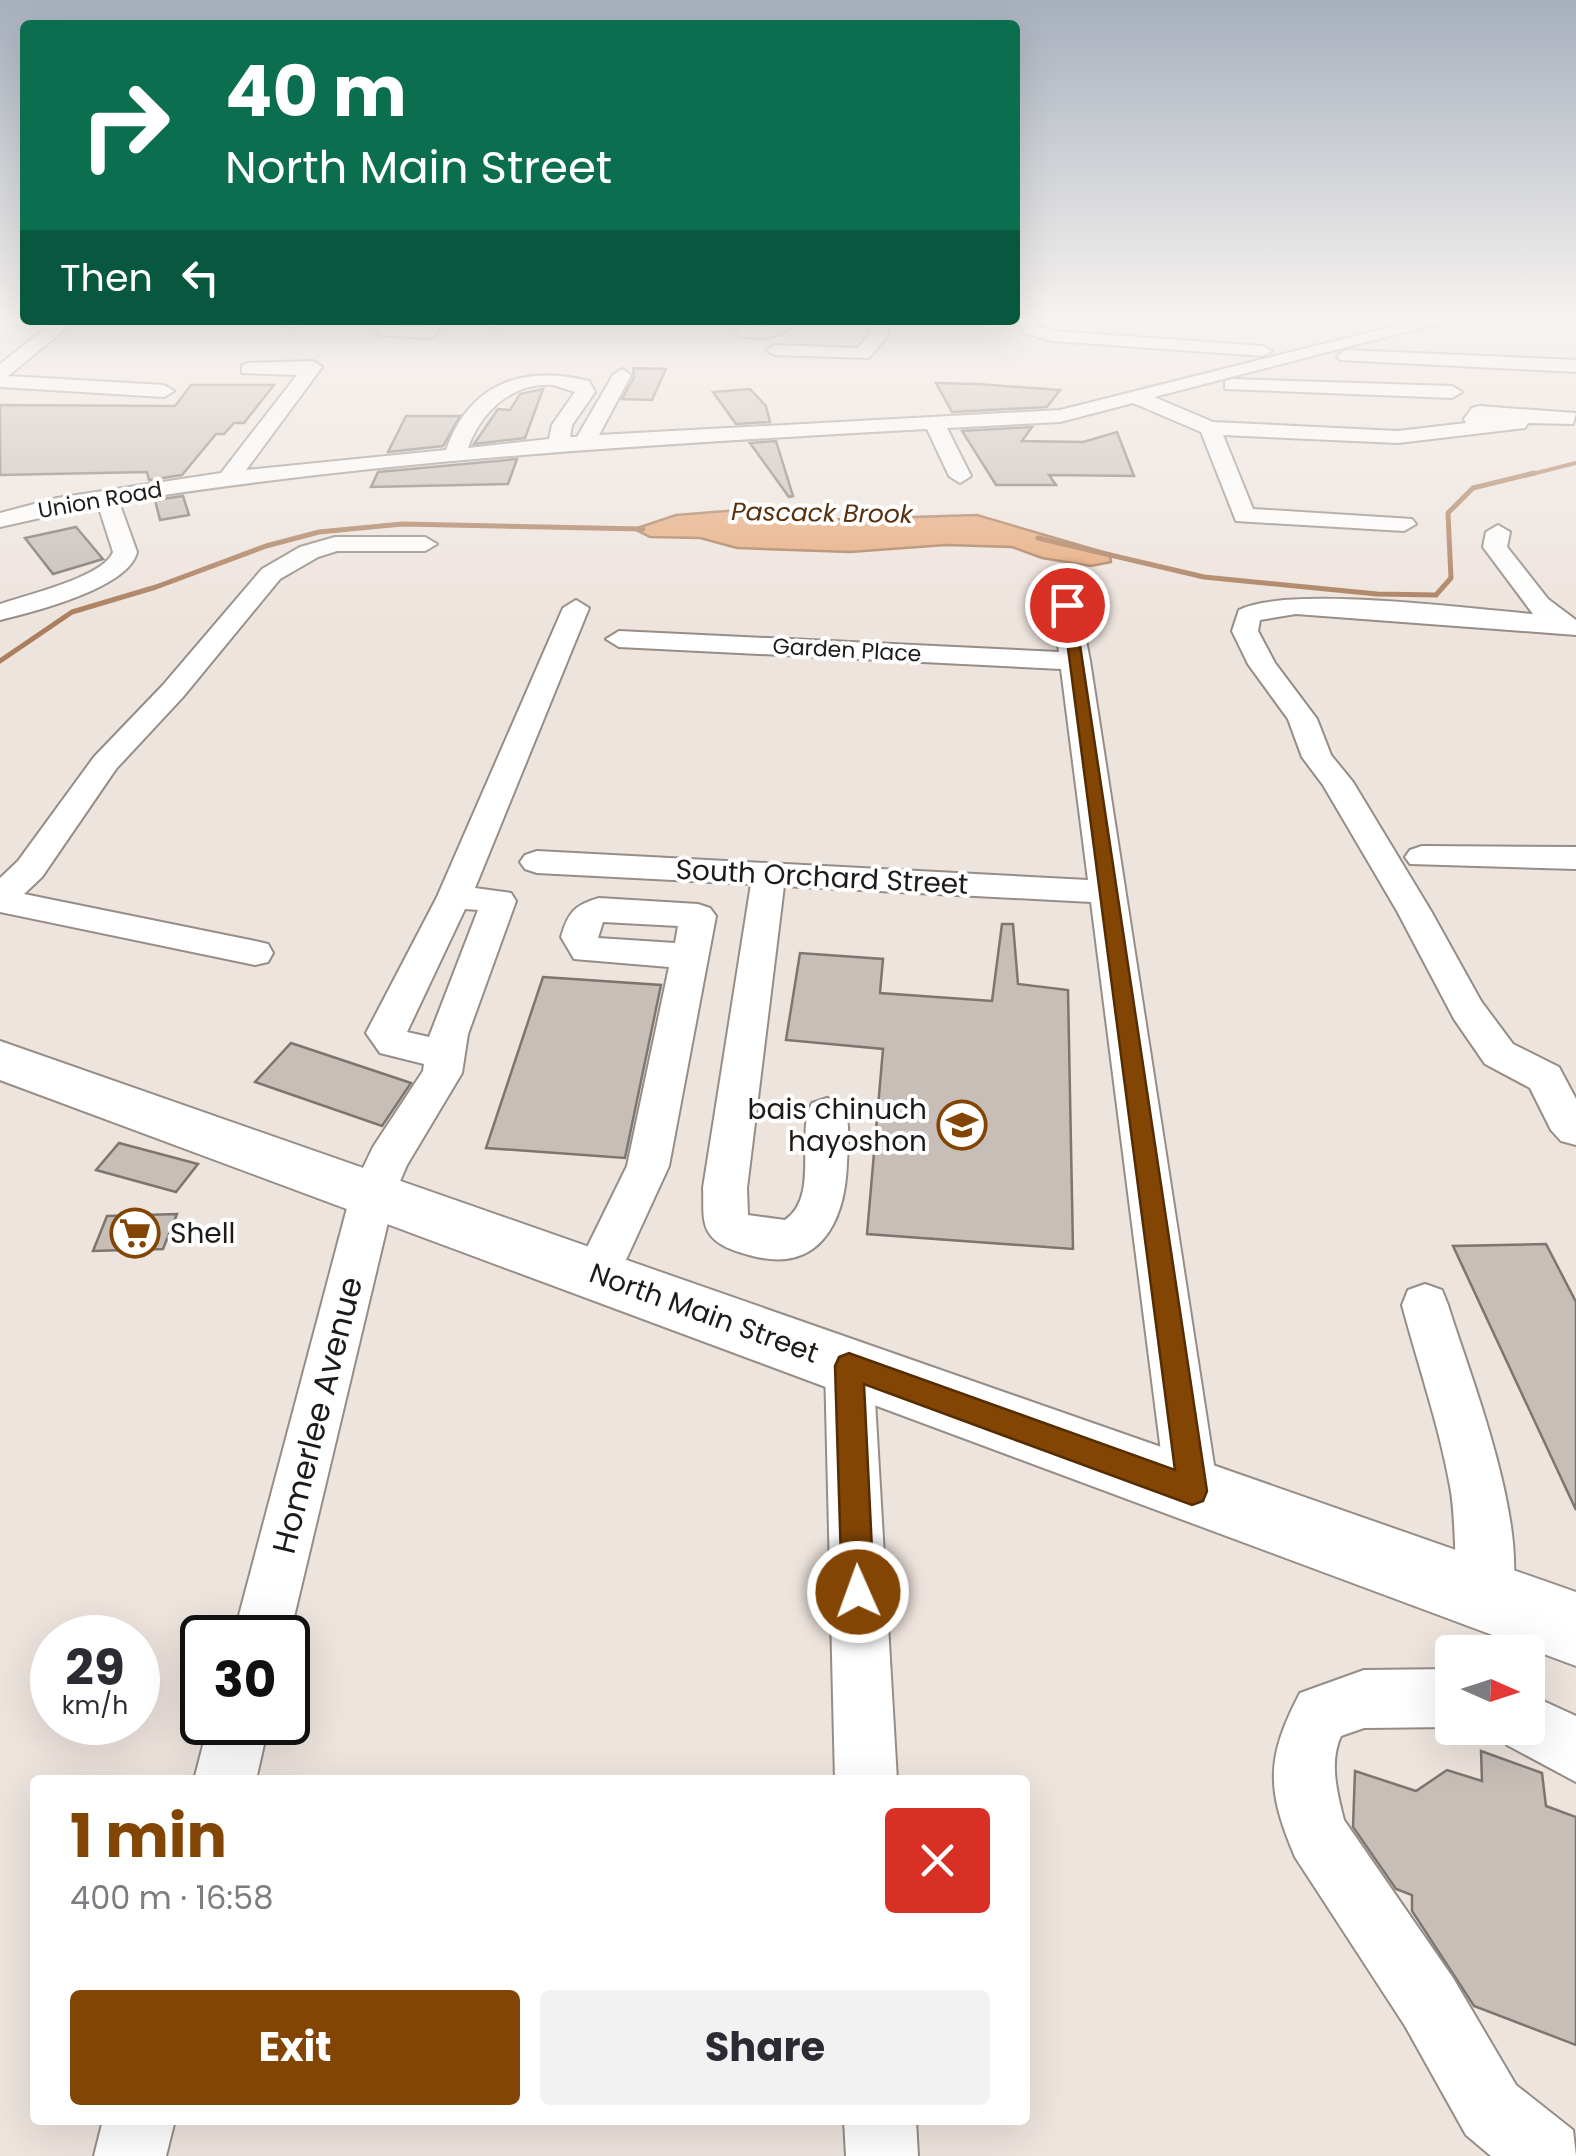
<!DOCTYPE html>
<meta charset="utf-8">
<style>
:root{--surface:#fff;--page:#f2f2f3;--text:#2b2b33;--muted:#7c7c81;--accent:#834504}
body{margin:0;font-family:Poppins,sans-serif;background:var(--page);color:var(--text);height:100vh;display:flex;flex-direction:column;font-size:38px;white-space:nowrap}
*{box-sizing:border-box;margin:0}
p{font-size:32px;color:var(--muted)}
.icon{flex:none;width:55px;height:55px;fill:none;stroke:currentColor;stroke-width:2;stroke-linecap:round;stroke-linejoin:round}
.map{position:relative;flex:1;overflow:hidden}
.sheet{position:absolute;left:30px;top:1775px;width:1000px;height:350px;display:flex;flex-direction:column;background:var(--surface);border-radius:10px;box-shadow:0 10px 40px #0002}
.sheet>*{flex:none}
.hud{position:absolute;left:20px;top:20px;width:1000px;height:305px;border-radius:10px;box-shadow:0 10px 40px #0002;background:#0b6e4f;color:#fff;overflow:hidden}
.needle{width:65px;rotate:93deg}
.controls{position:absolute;left:1435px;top:1635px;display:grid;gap:20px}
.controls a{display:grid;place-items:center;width:110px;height:110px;border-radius:10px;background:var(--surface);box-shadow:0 10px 40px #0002;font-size:50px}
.speed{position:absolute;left:30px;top:1615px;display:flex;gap:20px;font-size:50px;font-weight:700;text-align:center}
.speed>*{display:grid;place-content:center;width:130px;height:130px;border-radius:50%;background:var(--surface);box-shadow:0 10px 40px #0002;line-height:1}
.speed small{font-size:25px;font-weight:400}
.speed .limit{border:5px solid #111;border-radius:15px;background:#fff;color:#111}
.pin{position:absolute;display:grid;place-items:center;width:85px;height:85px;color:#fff;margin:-42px;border:5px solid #fff;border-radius:50%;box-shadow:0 2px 10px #0007}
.me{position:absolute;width:110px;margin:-55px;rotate:358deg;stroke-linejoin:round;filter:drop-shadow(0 0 8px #0008)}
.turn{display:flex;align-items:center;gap:35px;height:210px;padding:0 40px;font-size:45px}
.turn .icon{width:130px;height:130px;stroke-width:2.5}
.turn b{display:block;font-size:70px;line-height:85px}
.then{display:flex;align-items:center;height:95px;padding:0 40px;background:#0003;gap:20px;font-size:38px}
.round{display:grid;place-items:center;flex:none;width:105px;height:105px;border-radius:10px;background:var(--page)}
.head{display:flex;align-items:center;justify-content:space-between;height:170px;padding:0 40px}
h1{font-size:60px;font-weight:700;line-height:75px;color:var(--accent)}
.action{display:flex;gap:20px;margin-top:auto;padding:20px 40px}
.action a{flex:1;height:115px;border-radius:10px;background:var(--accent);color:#fff;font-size:40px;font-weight:700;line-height:115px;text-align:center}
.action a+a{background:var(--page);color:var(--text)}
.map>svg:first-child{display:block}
.water{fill:#e7aa7c;stroke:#ab7f5e;stroke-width:2.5}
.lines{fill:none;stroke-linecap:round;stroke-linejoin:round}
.stream-far1{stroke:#ab7f5e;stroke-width:4}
.stream{stroke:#ab7f5e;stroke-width:5}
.building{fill:#c7beb8;stroke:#7d756f;stroke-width:2.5}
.minor-casing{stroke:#968d87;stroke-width:4}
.major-casing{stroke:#968d87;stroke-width:4}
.minor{fill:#fff;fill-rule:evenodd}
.major{fill:#fff;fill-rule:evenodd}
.route{fill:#834504;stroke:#552d03;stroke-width:2.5}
.labels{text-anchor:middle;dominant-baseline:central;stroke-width:8;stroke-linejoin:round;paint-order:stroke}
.far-street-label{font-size:22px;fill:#1e1a18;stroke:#fff}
.far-water-label{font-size:25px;font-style:italic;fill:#58300d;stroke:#fff}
.street-label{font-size:28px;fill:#1e1a18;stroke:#fff}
.poi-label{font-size:28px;fill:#1e1a18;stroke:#fff;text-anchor:end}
.near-street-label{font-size:32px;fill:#1e1a18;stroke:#fff}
</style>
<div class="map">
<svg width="1576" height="2156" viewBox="0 0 1576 2156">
<rect width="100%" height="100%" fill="#eee4de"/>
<polygon class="water" points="764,508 814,520 977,515 1110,554 1111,562 1091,566 1042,558 1012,547 946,545 850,552 737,548 700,538 650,537 634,529 676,515"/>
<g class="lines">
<polyline class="stream-far1" points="1524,476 1576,463"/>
<g class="stream">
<polyline points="1038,538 1204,577 1377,594 1436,595 1451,578 1448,513 1473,488 1534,473"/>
<polyline points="0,661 72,612 156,587 266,546 319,532 402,524 643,529"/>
</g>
</g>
<g class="building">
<polygon points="633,368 666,369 652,400 622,399 634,377"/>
<polygon points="936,383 977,384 1060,390 1047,407 952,412"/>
<polygon points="191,385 274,385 244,423 234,423 224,434 216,434 182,475 149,480 147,472 0,475 0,405 175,406"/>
<polygon points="543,389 525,438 474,444 498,409 510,410 520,394"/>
<polygon points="750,389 766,406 770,422 736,424 713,392"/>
<polygon points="406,416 460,416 443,446 388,452"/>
<polygon points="1032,427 1022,441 1083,442 1117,432 1134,476 1049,475 1056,485 996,485 962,431"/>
<polygon points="776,441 793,496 789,497 750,443"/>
<polygon points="517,459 508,484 371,487 378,472"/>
<polygon points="183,496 189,515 160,520 155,500"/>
<polygon points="76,527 103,559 53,574 25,538"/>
<polygon points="1002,924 1013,924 1018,984 1068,990 1073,1249 867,1234 883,1049 786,1040 800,953 883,959 880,993 992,1001"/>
<polygon points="543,977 661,985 625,1158 486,1148"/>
<polygon points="291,1043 411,1083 382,1126 255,1082"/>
<polygon points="119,1143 198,1164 176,1192 96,1170"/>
<polygon points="177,1214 163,1249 93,1251 107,1216"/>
<polygon points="1546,1244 1576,1302 1576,1510 1453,1246"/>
<polygon points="1481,1751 1542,1773 1546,1806 1576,1817 1576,2045 1474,2006 1412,1911 1412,1895 1396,1889 1353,1827 1355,1771 1416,1791 1447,1770 1482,1781"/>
</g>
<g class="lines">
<g class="minor-casing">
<g id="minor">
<polygon points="1018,319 1036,319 1038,326 1054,331 1263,346 1272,351 1263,356 1053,341 1024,333"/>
<path d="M1423,319H1455L1154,397L1213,422L1398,431L1466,423L1464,419L1472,408L1479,406L1576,413L1573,424L1528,423L1525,428L1398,443L1223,435L1253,509L1412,519L1416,524L1404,531L1236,521L1201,432L1133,403L1060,422L947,428L971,476L960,483L949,476L927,429C657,444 387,459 119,502L137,552C129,588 33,612 0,620V604C26,595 104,577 113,552L98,505L0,527V513L57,498L221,473L297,375L242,373V365L249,363L313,361L322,367L246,470L446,450C470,382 524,365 589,381L595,392L572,425L570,437H577L613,375L622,369L631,375L599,435L1060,410ZM553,385L575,392L552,425L549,439L468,448C481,411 513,382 553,385Z"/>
<polygon points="56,320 76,320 8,376 164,385 174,391 164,397 0,387 0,364"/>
<path d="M273,320H309L310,321C302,329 281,328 273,320Z"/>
<polygon points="387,320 406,320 400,326 421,327 428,320 446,320 432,337 426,338 380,335 377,331"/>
<polygon points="489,320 507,320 497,327 491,326"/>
<path d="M744,320H763L756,328C772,328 779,320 798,320C782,338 764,340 741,336L736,329Z"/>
<polygon points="873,320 891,320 887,336 869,358 775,355 766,350 775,345 858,348 869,335"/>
<polygon points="1346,350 1576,360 1576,372 1340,360 1337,356"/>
<polygon points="1232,379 1452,386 1462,392 1452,398 1225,389 1225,381"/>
<path d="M1498,525L1510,532L1507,547L1548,599L1576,620V635L1296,614L1260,620L1258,631L1275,663L1317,719L1331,755L1353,782L1431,911L1481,1001L1513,1044L1559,1067L1576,1099V1145L1561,1141L1551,1130L1530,1088L1485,1064L1454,1019L1397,911L1323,785L1302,757L1288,719L1248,664L1232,631L1239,610C1287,585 1470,609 1533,614L1483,547L1486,532Z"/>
<polygon points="335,537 425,537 437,544 425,551 337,551 318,557 280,579 183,697 116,769 42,877 24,894 255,941 268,944 273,953 268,962 255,965 0,912 0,878 18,861 94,757 163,685 262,569 300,547"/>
<path d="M1062,570L1074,577L1090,661L1218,1491L1211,1509L1192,1517L1173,1509L1166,1491L1091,902L784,886L747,1188L748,1215L785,1220C820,1196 795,1135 812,1103L827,1098L842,1103C851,1121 848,1143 847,1163C845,1224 818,1275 749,1255C735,1251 717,1246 709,1233C701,1221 704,1203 703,1188L751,884L537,873L525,869L520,862L525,855L537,851L1088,880L1061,669L619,647L606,639L619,631L1059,652L1050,577Z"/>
<path d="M576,600L589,608L475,888L511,893L516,901L468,1034L462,1073L407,1165L395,1193L289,1638L288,1643V1638H233L351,1193L373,1147L423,1071L424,1064L380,1053L366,1033L437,897L563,608ZM465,909L478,910L429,1037L407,1032Z"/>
<polygon points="1422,846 1576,847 1576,869 1410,864 1405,857 1410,850"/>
<path d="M599,898L698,904L710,908L716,916L669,1166L613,1288L597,1294L581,1288L574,1274L627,1166L669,967L574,959L561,937C568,913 574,905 599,898ZM603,922L678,926L675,943L598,938Z"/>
<path d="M1425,1284L1442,1290L1448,1305C1472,1382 1537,1542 1506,1617L1486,1625L1466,1617C1451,1580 1458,1527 1450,1486C1439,1425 1418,1365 1402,1305L1408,1290Z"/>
<polygon points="849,1344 866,1350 873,1366 897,1780 835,1780 825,1366 832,1350"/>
<path d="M1452,1669V1727L1364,1728L1341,1736C1329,1762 1337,1793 1344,1820L1453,1978L1516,2085L1573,2130L1576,2156H1491L1466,2135L1405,2026L1295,1857C1266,1789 1266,1758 1300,1693L1364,1670Z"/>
<polygon points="1528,1694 1576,1716 1576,1782 1507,1745 1500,1728 1528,1728"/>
<polygon points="209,1722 269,1722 256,1780 194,1780"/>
<polygon points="103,2120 175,2120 166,2156 94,2156"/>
<polygon points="844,2120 916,2120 918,2156 846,2156"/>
</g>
</g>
<g class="major-casing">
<polygon id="major" points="0,1041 1576,1592 1576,1666 0,1080"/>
</g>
<use href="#minor" class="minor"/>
<use href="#major" class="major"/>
</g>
<linearGradient id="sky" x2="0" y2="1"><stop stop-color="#a7b0bd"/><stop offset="0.51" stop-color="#f7f3f0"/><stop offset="1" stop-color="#f7f3f0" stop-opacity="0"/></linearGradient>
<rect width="1576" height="621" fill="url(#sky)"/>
<polygon class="route" points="1062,602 1074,605 1207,1491 1203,1501 1192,1505 864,1384 874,1592 869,1603 858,1608 847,1603 842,1592 835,1366 839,1357 849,1353 1175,1470"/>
<defs>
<g id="school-ring" transform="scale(2.5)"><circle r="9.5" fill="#fff" stroke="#834504" stroke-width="1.5"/><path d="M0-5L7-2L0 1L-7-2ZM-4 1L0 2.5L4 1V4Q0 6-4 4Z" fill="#834504"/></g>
<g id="supermarket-ring" transform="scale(2.5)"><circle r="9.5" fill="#fff" stroke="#834504" stroke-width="1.5"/><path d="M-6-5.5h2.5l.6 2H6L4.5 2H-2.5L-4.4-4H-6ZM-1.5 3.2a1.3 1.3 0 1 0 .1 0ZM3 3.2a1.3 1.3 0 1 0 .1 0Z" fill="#834504"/></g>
</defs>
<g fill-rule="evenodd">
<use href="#school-ring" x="962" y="1125"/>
<use href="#supermarket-ring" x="135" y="1233"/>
</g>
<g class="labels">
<g class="far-street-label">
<text transform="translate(100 500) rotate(-10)">Union Road</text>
<text transform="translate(847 650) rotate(3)">Garden Place</text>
</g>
<g class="far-water-label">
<text transform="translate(822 513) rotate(1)">Pascack Brook</text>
</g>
<g class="street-label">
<text transform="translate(822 877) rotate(3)">South Orchard Street</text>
<text transform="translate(704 1313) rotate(20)">North Main Street</text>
</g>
<g class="poi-label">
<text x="927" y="1109">bais chinuch<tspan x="927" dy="32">hayoshon</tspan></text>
<text x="170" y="1233" text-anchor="start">Shell</text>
</g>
<g class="near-street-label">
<text transform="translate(317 1415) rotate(-76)">Homerlee Avenue</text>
</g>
</g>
</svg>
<div class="controls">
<a><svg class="needle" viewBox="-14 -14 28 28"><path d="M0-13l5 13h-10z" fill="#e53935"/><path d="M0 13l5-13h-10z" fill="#7c7c81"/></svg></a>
</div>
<div class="speed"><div>29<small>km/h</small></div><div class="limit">30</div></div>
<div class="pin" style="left:1067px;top:605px;background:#d93025"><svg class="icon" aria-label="arrive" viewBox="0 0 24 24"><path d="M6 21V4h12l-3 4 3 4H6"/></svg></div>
<svg class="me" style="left:858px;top:1592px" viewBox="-20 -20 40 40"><circle r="17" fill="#834504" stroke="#fff" stroke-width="3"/><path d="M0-11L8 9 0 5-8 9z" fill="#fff"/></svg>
<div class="hud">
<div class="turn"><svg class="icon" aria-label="right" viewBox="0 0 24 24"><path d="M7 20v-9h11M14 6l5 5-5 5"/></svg><div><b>40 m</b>North Main Street</div></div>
<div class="then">Then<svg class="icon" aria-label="left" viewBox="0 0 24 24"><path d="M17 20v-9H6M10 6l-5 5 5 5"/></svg></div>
</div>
<section class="sheet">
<div class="head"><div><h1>1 min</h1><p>400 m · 16:58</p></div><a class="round" style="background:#d93025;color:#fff"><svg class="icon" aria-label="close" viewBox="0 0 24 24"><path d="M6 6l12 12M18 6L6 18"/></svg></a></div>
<div class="action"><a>Exit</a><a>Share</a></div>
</section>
</div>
